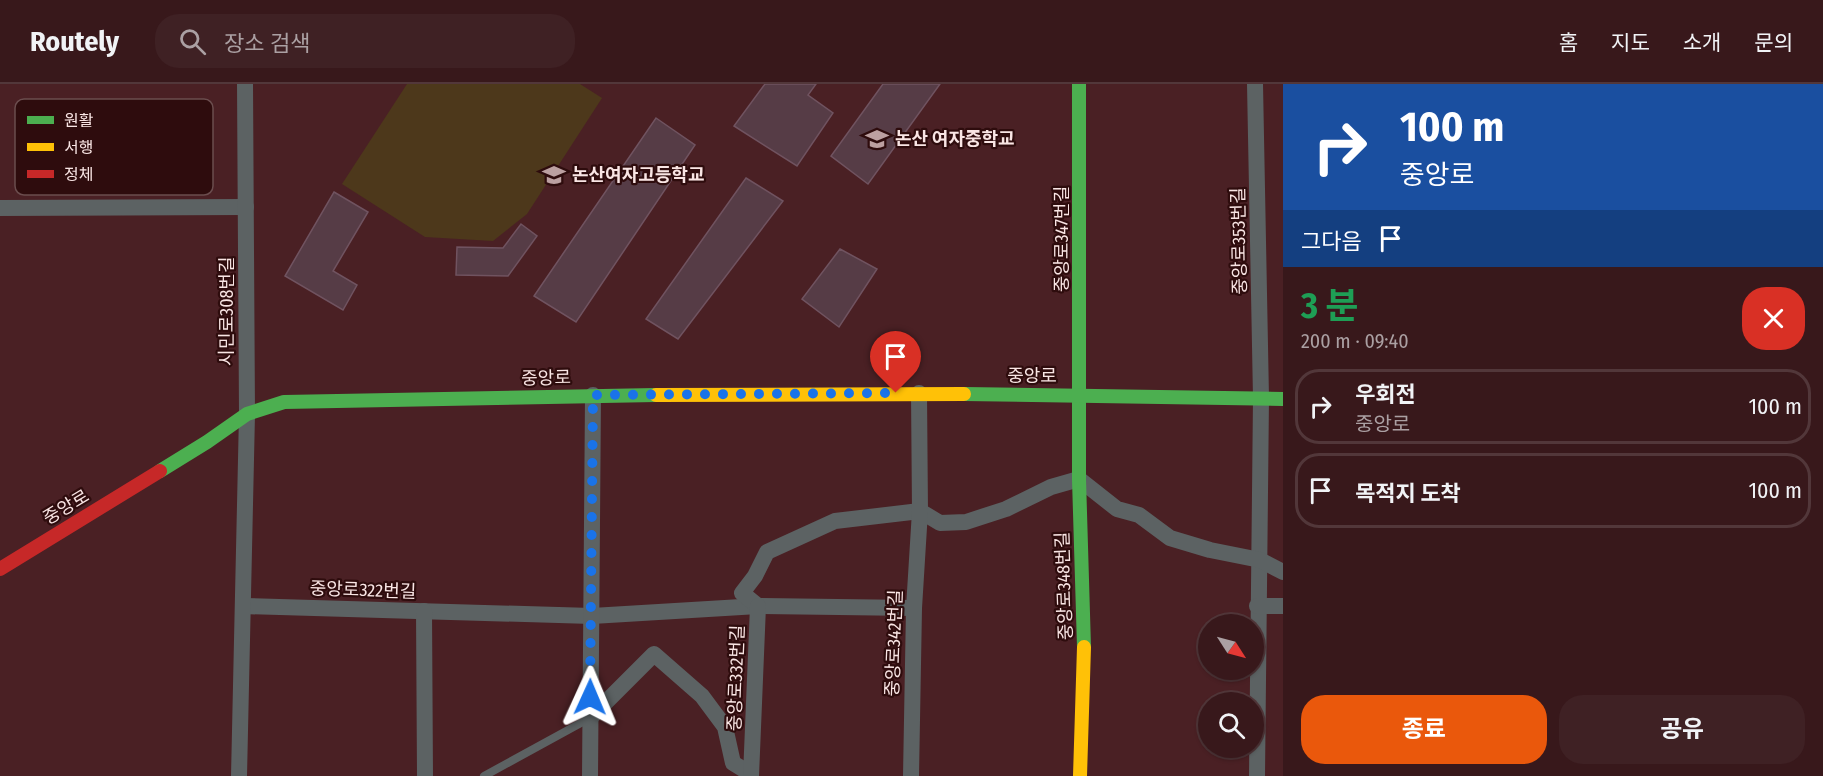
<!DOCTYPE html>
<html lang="ko">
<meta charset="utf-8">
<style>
:root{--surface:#38181b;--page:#3f2124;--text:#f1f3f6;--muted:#aba0a3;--line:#52373a;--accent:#ea580c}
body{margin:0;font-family:"Fira Sans Condensed","Noto Sans KR",sans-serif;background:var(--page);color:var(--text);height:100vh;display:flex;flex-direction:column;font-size:22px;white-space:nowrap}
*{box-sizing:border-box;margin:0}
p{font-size:20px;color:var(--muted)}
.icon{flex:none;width:33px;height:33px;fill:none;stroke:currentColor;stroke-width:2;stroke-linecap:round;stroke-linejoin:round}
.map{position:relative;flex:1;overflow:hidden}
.drawer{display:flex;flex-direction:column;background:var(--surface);width:540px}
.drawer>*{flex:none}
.top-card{background:#1a4fa0;color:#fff;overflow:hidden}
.needle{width:39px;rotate:126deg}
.tools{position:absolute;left:1198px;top:530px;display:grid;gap:12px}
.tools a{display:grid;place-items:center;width:66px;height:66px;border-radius:50%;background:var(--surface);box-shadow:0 2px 4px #0004,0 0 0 2px var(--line);font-size:30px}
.pin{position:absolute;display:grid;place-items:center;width:51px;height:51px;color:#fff;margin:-62px -26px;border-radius:50% 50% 50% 0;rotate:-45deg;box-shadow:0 0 6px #0007}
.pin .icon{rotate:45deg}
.me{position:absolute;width:66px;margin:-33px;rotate:1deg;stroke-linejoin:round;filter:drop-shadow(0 0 4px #0008)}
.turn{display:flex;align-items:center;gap:21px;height:126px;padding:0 18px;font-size:27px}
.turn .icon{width:78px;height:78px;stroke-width:2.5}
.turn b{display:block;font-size:42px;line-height:51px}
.then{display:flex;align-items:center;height:57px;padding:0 18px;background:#0003;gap:12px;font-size:22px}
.round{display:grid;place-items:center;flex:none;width:63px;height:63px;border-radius:24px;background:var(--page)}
.headline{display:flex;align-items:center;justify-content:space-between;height:102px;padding:0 18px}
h1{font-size:36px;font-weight:700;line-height:45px;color:#1e9e55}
.button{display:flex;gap:12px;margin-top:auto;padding:12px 18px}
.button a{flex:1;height:69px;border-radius:24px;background:var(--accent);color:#fff;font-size:24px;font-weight:700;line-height:69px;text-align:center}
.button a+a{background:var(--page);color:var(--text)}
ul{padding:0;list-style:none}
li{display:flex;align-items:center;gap:18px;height:75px;margin:0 12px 9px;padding:0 6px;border:3px solid var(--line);border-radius:24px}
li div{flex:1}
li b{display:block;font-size:22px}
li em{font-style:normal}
header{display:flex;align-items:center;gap:36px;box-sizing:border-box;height:84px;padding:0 30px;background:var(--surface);border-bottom:2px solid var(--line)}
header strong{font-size:28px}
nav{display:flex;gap:33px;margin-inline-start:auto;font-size:21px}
.search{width:420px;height:54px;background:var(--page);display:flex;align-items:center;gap:15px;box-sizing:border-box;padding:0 21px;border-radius:24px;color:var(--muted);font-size:22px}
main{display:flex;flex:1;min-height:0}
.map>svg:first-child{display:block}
.green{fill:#4d381b}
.building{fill:#563c46;stroke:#705360;stroke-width:1.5}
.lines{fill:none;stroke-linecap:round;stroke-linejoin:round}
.lane{stroke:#5c6263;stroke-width:8}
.street{stroke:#5c6263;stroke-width:16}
.fast{stroke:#4caf50;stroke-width:14}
.slow{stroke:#ffc107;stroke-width:14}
.jam{stroke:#c62828;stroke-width:14}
.route{stroke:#1a73e8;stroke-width:10;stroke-dasharray:0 18}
.labels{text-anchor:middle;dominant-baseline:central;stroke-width:4.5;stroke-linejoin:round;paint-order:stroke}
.poi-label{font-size:18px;font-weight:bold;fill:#f9e5e4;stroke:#2e0c0d;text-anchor:start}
.street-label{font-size:18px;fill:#f9e5e4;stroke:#2e0c0d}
.key{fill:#2e0c0d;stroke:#6b4d4e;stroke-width:1.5}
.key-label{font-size:16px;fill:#f9e5e4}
</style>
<header>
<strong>Routely</strong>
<div class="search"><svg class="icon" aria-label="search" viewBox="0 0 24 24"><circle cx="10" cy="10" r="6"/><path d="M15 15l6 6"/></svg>장소 검색</div>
<nav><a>홈</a><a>지도</a><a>소개</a><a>문의</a></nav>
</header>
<main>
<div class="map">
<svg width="1283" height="692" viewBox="0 0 1283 692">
<rect width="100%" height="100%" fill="#4a2024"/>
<polygon class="green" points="407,0 580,0 602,14 527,130 493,157 425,153 342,100"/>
<g class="building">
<polygon points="765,0 816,0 808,11 833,29 797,82 734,42"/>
<polygon points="883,0 940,0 868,100 831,72"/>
<polygon points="656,34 695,61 576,238 534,212"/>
<polygon points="746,94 783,117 678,255 646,235"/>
<polygon points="334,108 368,128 333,187 357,201 343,226 285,192"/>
<polygon points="521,140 537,152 508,192 456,191 457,163 503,164"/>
<polygon points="840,165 877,185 839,243 802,215"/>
</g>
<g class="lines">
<polyline class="lane" points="484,692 590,634"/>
<g class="street">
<polyline points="1255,0 1261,314 1257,692"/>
<polyline points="0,124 246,123"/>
<polyline points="243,522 592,532 758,522 914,524"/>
<polyline points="758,522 742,509 755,492 767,468 835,437 920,427 940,439 966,438 1006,425 1051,403 1079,395 1117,425 1139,431 1170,454 1210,466 1260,476 1283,488"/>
<polyline points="1257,522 1283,522"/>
<polyline points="424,527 425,692"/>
<polyline points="590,634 654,570 702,612 725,643 733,679 751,690"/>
<polyline points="239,692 247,330 245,0"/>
<polyline points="590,692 593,311"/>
<polyline points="751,692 758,522"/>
<polyline points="911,692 914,524 920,427 919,309"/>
</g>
<g class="fast">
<polyline points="1079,0 1079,395 1084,563"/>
<polyline points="964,310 1283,315"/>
<polyline points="160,387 207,358 247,330 284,318 656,311"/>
</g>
<g class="slow">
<polyline points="656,311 964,310"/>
<polyline points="1080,692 1084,563"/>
</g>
<polyline class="jam" points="0,485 160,387"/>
</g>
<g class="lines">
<polyline class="route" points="590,613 593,311 896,309"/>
</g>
<defs>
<g id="school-bare" transform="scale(1.8)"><path d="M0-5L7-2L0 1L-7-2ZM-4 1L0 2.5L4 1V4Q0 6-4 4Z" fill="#bca0a1" stroke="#2e0c0d" stroke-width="2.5" paint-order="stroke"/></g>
</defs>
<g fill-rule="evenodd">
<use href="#school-bare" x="877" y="55"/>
<use href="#school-bare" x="554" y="91"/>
</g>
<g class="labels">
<g class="poi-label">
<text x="895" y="55">논산 여자중학교</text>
<text x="572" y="91">논산여자고등학교</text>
</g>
<g class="street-label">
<text transform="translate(1062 155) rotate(-90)">중앙로347번길</text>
<text transform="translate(1239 157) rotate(-91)">중앙로353번길</text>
<text transform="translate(227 227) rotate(-90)">시민로308번길</text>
<text x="1032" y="292">중앙로</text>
<text transform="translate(546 294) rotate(-1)">중앙로</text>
<text transform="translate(66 423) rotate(-31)">중앙로</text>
<text transform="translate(1064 502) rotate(-92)">중앙로348번길</text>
<text transform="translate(363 506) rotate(2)">중앙로322번길</text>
<text transform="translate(894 559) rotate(-88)">중앙로342번길</text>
<text transform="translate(736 594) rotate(-88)">중앙로332번길</text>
</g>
</g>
<rect x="15" y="15" width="198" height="96" rx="9" class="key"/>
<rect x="27" y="32" width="27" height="8" fill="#4caf50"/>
<rect x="27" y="59" width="27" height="8" fill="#ffc107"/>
<rect x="27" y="86" width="27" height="8" fill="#c62828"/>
<g class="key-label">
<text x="64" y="42">원활</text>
<text x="64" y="69">서행</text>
<text x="64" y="96">정체</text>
</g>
</svg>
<div class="tools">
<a><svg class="needle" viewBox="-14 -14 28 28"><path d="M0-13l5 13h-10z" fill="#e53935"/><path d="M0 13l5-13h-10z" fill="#aba0a3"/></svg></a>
<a><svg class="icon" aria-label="search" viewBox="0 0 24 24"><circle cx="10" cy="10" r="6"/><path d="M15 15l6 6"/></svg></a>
</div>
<div class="pin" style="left:896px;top:309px;background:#d93025"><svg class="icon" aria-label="arrive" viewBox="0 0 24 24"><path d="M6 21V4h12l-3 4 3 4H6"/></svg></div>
<svg class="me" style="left:590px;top:613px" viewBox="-20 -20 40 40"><path d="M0-17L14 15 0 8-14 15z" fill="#1a73e8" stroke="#fff" stroke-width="4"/></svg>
</div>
<section class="drawer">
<div class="top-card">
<div class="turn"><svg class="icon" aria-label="right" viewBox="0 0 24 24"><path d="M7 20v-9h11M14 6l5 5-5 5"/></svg><div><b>100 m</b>중앙로</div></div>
<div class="then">그다음<svg class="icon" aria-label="arrive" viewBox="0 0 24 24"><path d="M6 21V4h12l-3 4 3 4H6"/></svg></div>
</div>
<div class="headline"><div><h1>3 분</h1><p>200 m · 09:40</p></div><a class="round" style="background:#d93025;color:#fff"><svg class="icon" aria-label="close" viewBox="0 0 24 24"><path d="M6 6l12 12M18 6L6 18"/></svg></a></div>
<ul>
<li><svg class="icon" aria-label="right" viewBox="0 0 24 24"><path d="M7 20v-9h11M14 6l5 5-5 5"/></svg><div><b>우회전</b><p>중앙로</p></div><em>100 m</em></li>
<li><svg class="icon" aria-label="arrive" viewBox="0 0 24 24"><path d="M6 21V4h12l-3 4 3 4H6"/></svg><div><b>목적지 도착</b></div><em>100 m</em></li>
</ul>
<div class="button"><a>종료</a><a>공유</a></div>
</section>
</main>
